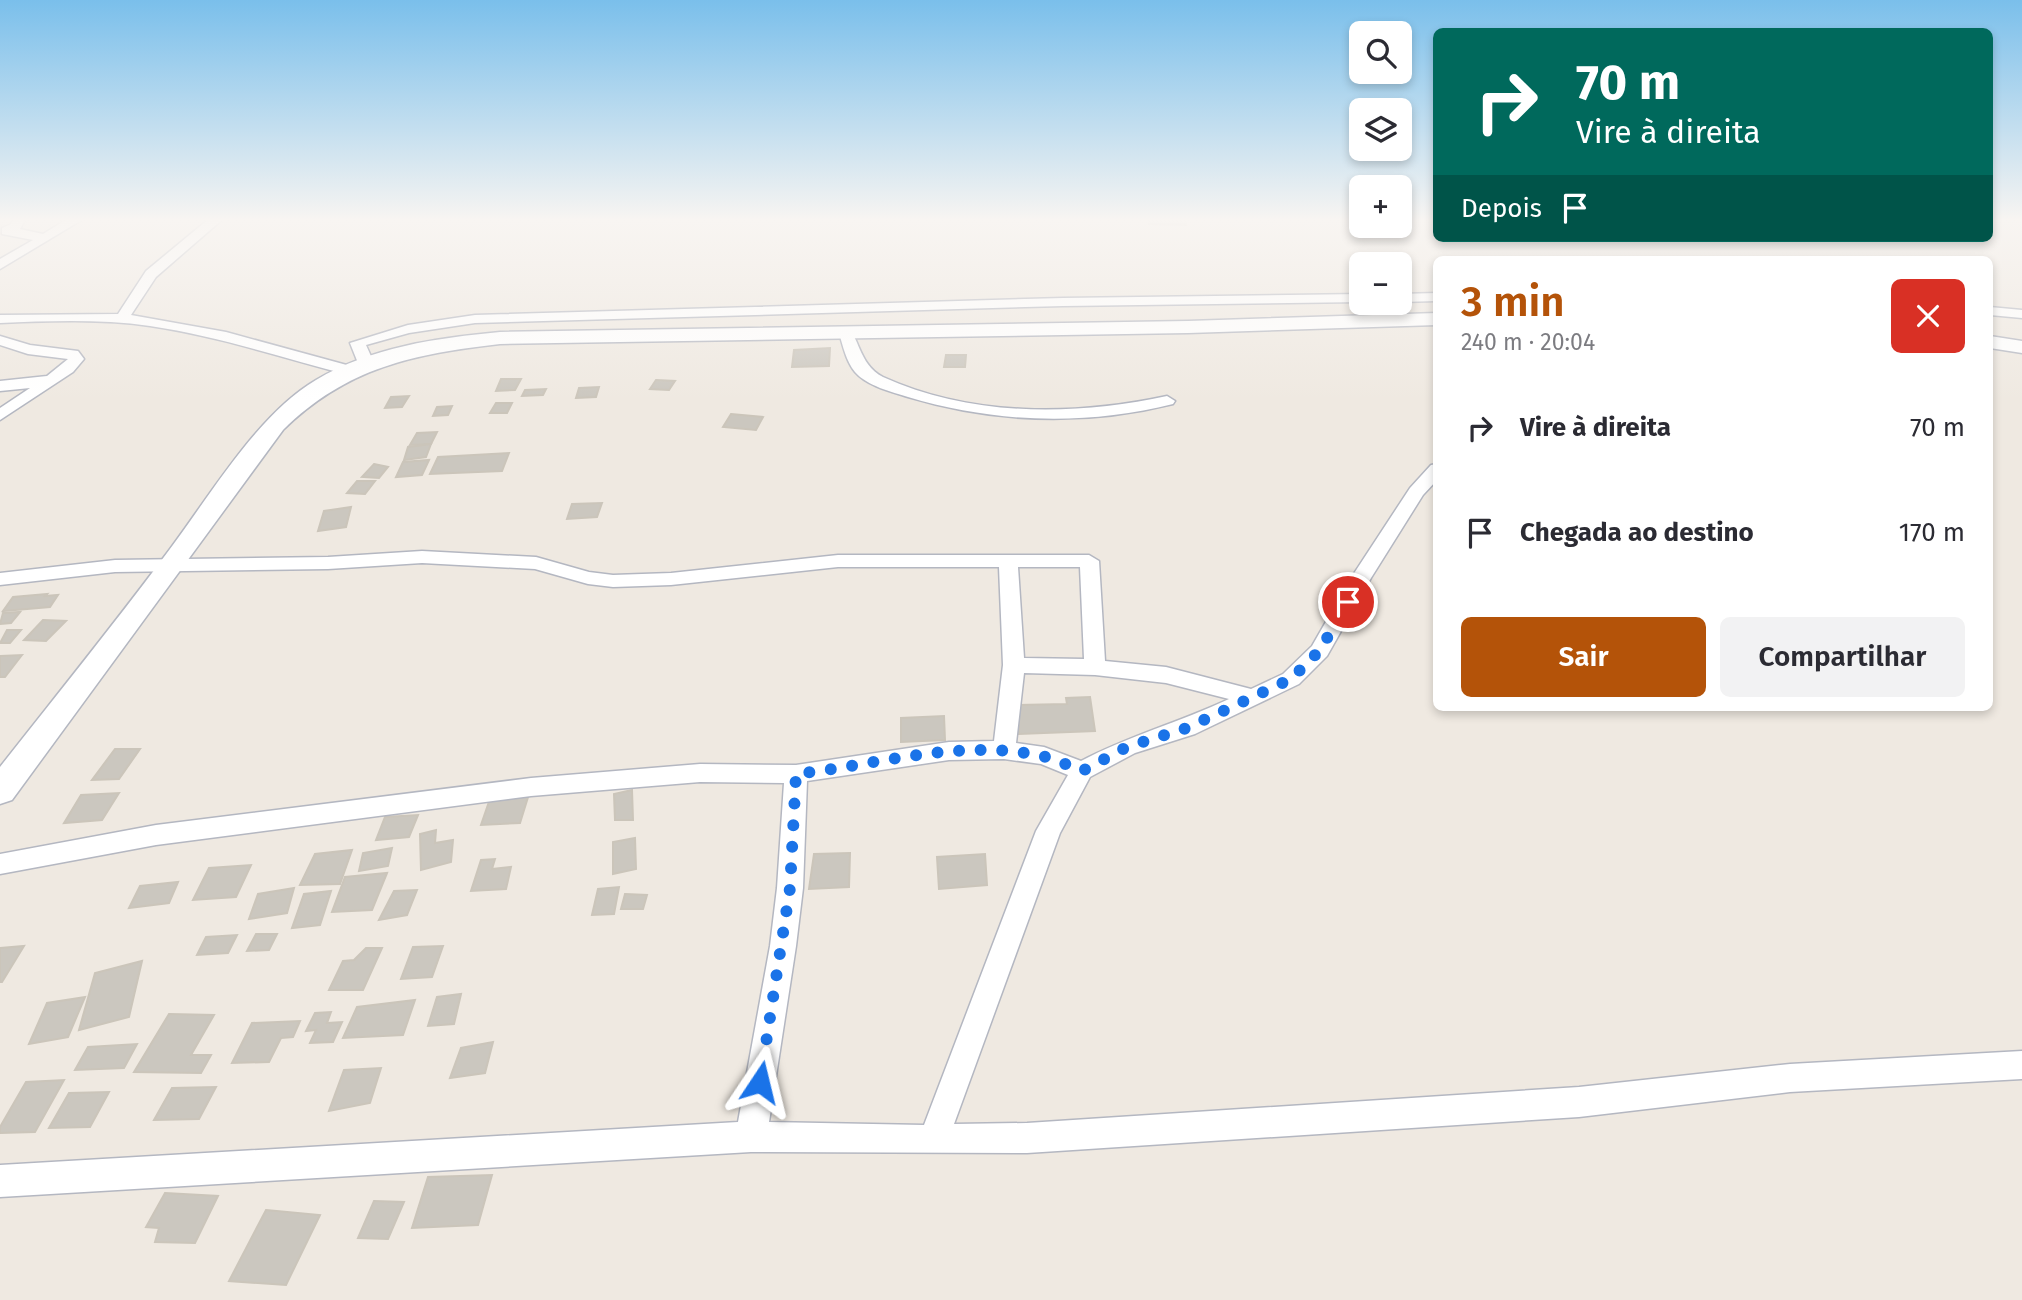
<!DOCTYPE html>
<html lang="pt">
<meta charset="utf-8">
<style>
:root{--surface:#fff;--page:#f2f2f3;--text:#2b2b33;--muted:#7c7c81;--accent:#b45309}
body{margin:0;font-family:"Fira Sans",sans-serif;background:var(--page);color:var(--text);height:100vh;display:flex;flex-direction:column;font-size:26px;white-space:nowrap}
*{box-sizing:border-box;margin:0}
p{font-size:23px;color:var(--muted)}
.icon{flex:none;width:38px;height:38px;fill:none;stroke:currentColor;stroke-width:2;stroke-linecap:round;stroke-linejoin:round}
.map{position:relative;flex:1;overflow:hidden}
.drawer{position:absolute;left:1433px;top:256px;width:560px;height:455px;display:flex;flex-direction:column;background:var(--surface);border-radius:10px;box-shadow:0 4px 10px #0003}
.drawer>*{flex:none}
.top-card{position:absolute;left:1433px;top:28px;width:560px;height:214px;border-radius:10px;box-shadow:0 4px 10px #0003;background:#00695c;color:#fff;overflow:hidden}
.controls{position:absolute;left:1349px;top:21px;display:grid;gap:14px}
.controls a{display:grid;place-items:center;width:63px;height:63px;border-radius:10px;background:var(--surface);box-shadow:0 4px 10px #0003;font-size:35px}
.pin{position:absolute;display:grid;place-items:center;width:60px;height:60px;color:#fff;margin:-30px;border:4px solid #fff;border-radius:50%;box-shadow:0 2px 7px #0007}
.me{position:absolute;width:77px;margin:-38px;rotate:10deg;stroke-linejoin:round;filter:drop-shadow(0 0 5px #0008)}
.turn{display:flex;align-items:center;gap:24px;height:147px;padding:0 28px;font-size:32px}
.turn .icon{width:91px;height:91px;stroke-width:2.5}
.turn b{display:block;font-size:49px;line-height:60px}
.then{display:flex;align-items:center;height:66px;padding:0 28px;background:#0003;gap:14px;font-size:26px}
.round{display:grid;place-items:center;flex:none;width:74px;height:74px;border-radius:10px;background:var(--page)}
.head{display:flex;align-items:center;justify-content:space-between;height:119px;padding:0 28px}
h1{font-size:42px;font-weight:600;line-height:52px;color:var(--accent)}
.primary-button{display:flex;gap:14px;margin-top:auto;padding:14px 28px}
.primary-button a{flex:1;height:80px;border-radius:10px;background:var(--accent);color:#fff;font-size:28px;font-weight:600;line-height:80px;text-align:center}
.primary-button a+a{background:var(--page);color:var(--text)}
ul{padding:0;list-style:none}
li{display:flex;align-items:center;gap:21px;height:105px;padding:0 28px}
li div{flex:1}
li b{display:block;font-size:26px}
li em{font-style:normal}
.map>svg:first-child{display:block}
.building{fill:#cbc7bf;stroke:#cbc5ba;stroke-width:2}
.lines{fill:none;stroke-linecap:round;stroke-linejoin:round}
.street-casing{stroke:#b4b7c1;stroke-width:3}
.secondary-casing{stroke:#b4b7c1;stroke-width:3}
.street{fill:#fff;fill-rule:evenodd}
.secondary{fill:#fff;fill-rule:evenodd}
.route{stroke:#1a73e8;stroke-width:12;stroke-dasharray:0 21.6}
</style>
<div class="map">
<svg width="2022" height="1300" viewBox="0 0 2022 1300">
<rect width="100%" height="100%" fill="#efe9e1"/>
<g class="building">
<polygon points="1148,218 1185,218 1186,225 1149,224"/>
<polygon points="830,348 829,366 792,367 794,350"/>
<polygon points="946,355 966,355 965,367 944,367"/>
<polygon points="501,379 521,379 515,390 496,391"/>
<polygon points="656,380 675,381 669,390 650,389"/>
<polygon points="599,387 596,397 576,398 579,388"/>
<polygon points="546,389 543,395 522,396 525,390"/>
<polygon points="409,396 402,407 385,408 391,397"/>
<polygon points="496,403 512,403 507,413 490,413"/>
<polygon points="452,406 448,415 433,416 437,407"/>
<polygon points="731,414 763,417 756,430 723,427"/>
<polygon points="437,432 431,444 410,445 417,433"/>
<polygon points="431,444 426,457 404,460 408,447"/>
<polygon points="509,453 502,471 430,474 438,457"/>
<polygon points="429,460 422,475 396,477 403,462"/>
<polygon points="374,464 388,467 379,478 362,477"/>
<polygon points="357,481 375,481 365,494 347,493"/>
<polygon points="602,503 597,517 567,519 572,504"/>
<polygon points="351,507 346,527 318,531 324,511"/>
<polygon points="47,594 45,596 58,595 50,607 3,611 13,597"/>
<polygon points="20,612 11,623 0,624 3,613"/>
<polygon points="43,620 66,621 46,641 24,640"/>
<polygon points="7,630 21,630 10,643 0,643"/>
<polygon points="22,655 5,677 0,677 0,656"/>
<polygon points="1090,697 1095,731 1019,734 1018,705 1067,704 1066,698"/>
<polygon points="944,716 945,740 901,742 901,718"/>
<polygon points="115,749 140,749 119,779 92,780"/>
<polygon points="632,790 633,820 615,820 614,794"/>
<polygon points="119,793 102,820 64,823 81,795"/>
<polygon points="529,794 520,823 481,825 491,796"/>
<polygon points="418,815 409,837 376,840 385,817"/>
<polygon points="436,830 435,843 453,840 451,862 421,870 420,834"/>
<polygon points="635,838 636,869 613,874 613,842"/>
<polygon points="392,848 388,866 359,871 363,853"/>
<polygon points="352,850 340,884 300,885 315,854"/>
<polygon points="850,853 849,887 809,889 814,854"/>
<polygon points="985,854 987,885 939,889 937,857"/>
<polygon points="495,859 492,869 511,867 506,889 471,891 481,860"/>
<polygon points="251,865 236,897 193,900 209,868"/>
<polygon points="387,873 372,910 332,912 345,877"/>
<polygon points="178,882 169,903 129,908 140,886"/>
<polygon points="619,887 614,914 592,915 598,889"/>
<polygon points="294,888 287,913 249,919 258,894"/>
<polygon points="417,890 407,915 379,920 394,891"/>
<polygon points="331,891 320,925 292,928 304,894"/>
<polygon points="625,894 647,895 643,909 621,909"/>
<polygon points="256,934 277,934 269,950 247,951"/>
<polygon points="237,935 228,953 197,955 206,937"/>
<polygon points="24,946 2,982 0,982 0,948"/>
<polygon points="443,946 432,977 401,979 413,947"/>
<polygon points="366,948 382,948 363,990 329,990 343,961 354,960"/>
<polygon points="142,961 129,1017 79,1030 95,973"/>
<polygon points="461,994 454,1024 428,1026 437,997"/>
<polygon points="85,997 68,1037 29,1044 47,1003"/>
<polygon points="415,1000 403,1035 343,1038 357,1007"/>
<polygon points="331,1012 327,1023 342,1022 333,1042 310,1043 316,1030 306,1031 315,1013"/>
<polygon points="169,1014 214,1015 191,1055 211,1055 201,1073 134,1072"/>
<polygon points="300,1021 293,1037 281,1038 269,1062 232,1063 252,1023"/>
<polygon points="493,1042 485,1073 450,1078 461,1048"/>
<polygon points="137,1044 124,1068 75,1070 88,1047"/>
<polygon points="381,1068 370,1103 329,1111 344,1070"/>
<polygon points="64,1080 35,1132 0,1133 0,1127 26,1082"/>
<polygon points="216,1087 199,1119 154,1120 172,1088"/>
<polygon points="109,1092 90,1127 49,1128 69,1093"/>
<polygon points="492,1175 478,1225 412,1228 428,1177"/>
<polygon points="165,1193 218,1196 195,1243 155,1242 159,1228 146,1227"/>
<polygon points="374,1201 404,1202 388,1239 358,1238"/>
<polygon points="266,1210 320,1215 286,1285 229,1281"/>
</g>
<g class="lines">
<g class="street-casing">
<g id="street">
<polygon points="14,218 26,218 20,229 43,234 69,218 85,218 0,269 0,259 33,240 2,234 2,228 11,224"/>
<path d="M210,218H224L156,277L131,315L226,332L354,367V373L349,375C283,358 218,336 150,326C101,319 50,321 0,323V315L118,314L146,271Z"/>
<polygon points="1437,293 1437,301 1400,302 1400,294"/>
<polygon points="1362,294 1362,302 1063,306 475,323 409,333 366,345 374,363 366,368 358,363 350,343 408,325 475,315 1063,298"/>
<polygon points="1990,307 2022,310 2022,318 1990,315"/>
<path d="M846,329C859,332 858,365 883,377C971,417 1074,416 1167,396L1175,401L1173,404C1085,426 995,423 908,397C892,392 867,386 855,372C846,361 843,346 839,333Z"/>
<polygon points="0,336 30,345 78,351 84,359 73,372 0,420 0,408 30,388 0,391 0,381 47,376 68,359 28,354 0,345"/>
<path d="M1437,464V480L1423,495L1371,578L1327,656L1299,684L1195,734L1135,753L1090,777L1060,833L954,1124L1027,1123L1579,1087L1790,1064L2022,1051V1079L1790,1092L1579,1117L1027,1153L751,1152L0,1197V1165L738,1122L770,946L777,888L784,783L700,782L531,796L156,845L0,874V854L156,825L531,778L700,764L796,765L949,742L994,741L1003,665L999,567H838L671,585L613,587L588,584L535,569L422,563L328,569L115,572L0,585V573L115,560L328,557L422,551L536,557L589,572L613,575L671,573L838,555H1089L1099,561L1105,661L1166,667L1251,689L1283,674L1312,646L1351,578L1410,488L1431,465ZM1018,567H1080L1084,659L1024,658ZM1024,673L1095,675L1166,683L1229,699C1180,722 1128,736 1081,761L1044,747L1016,743ZM1004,759L1041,764L1068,775L1036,831L924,1125L769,1122L796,946L803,888L807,781L949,760Z"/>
</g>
</g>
<g class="secondary-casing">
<g id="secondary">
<path d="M1437,313V325L1188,333L500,344C414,354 347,367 283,430L12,800L0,804V767C55,697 111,628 164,557C207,501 256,415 316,380C371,347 437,338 500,332L1188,321Z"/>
<polygon points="1990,336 2022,341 2022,353 1990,348"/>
</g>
</g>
<use href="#street" class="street"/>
<use href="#secondary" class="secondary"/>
</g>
<linearGradient id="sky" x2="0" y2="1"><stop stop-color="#7abfeb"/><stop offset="0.55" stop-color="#f8f5f2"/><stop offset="1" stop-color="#f8f5f2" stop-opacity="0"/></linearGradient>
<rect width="2022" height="400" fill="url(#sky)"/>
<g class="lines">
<path class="route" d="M760,1082L790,888L796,774C876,765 962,738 1042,756C1056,759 1069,766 1082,771L1127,747L1187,728L1291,679L1320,650L1348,602"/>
</g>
</svg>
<div class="controls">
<a><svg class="icon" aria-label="search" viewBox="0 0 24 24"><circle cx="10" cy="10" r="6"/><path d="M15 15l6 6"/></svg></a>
<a><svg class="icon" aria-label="layers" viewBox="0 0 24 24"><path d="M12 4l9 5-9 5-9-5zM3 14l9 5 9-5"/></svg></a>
<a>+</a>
<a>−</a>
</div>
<div class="pin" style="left:1348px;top:602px;background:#d93025"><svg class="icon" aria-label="arrive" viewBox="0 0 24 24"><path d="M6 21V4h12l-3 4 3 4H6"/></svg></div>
<svg class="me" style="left:760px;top:1082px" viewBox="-20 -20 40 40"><path d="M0-17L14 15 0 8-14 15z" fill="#1a73e8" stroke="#fff" stroke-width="4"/></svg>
<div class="top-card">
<div class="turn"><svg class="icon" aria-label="right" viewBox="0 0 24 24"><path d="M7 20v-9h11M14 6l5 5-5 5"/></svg><div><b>70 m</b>Vire à direita</div></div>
<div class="then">Depois<svg class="icon" aria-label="arrive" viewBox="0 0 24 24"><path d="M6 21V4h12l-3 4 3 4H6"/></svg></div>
</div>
<section class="drawer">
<div class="head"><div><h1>3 min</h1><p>240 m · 20:04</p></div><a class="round" style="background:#d93025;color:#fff"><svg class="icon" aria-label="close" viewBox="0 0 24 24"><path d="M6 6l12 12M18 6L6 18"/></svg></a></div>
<ul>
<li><svg class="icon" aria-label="right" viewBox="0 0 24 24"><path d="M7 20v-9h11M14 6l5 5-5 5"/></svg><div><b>Vire à direita</b></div><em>70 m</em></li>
<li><svg class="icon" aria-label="arrive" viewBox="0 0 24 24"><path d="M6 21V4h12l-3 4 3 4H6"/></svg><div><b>Chegada ao destino</b></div><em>170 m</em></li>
</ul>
<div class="primary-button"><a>Sair</a><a>Compartilhar</a></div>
</section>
</div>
